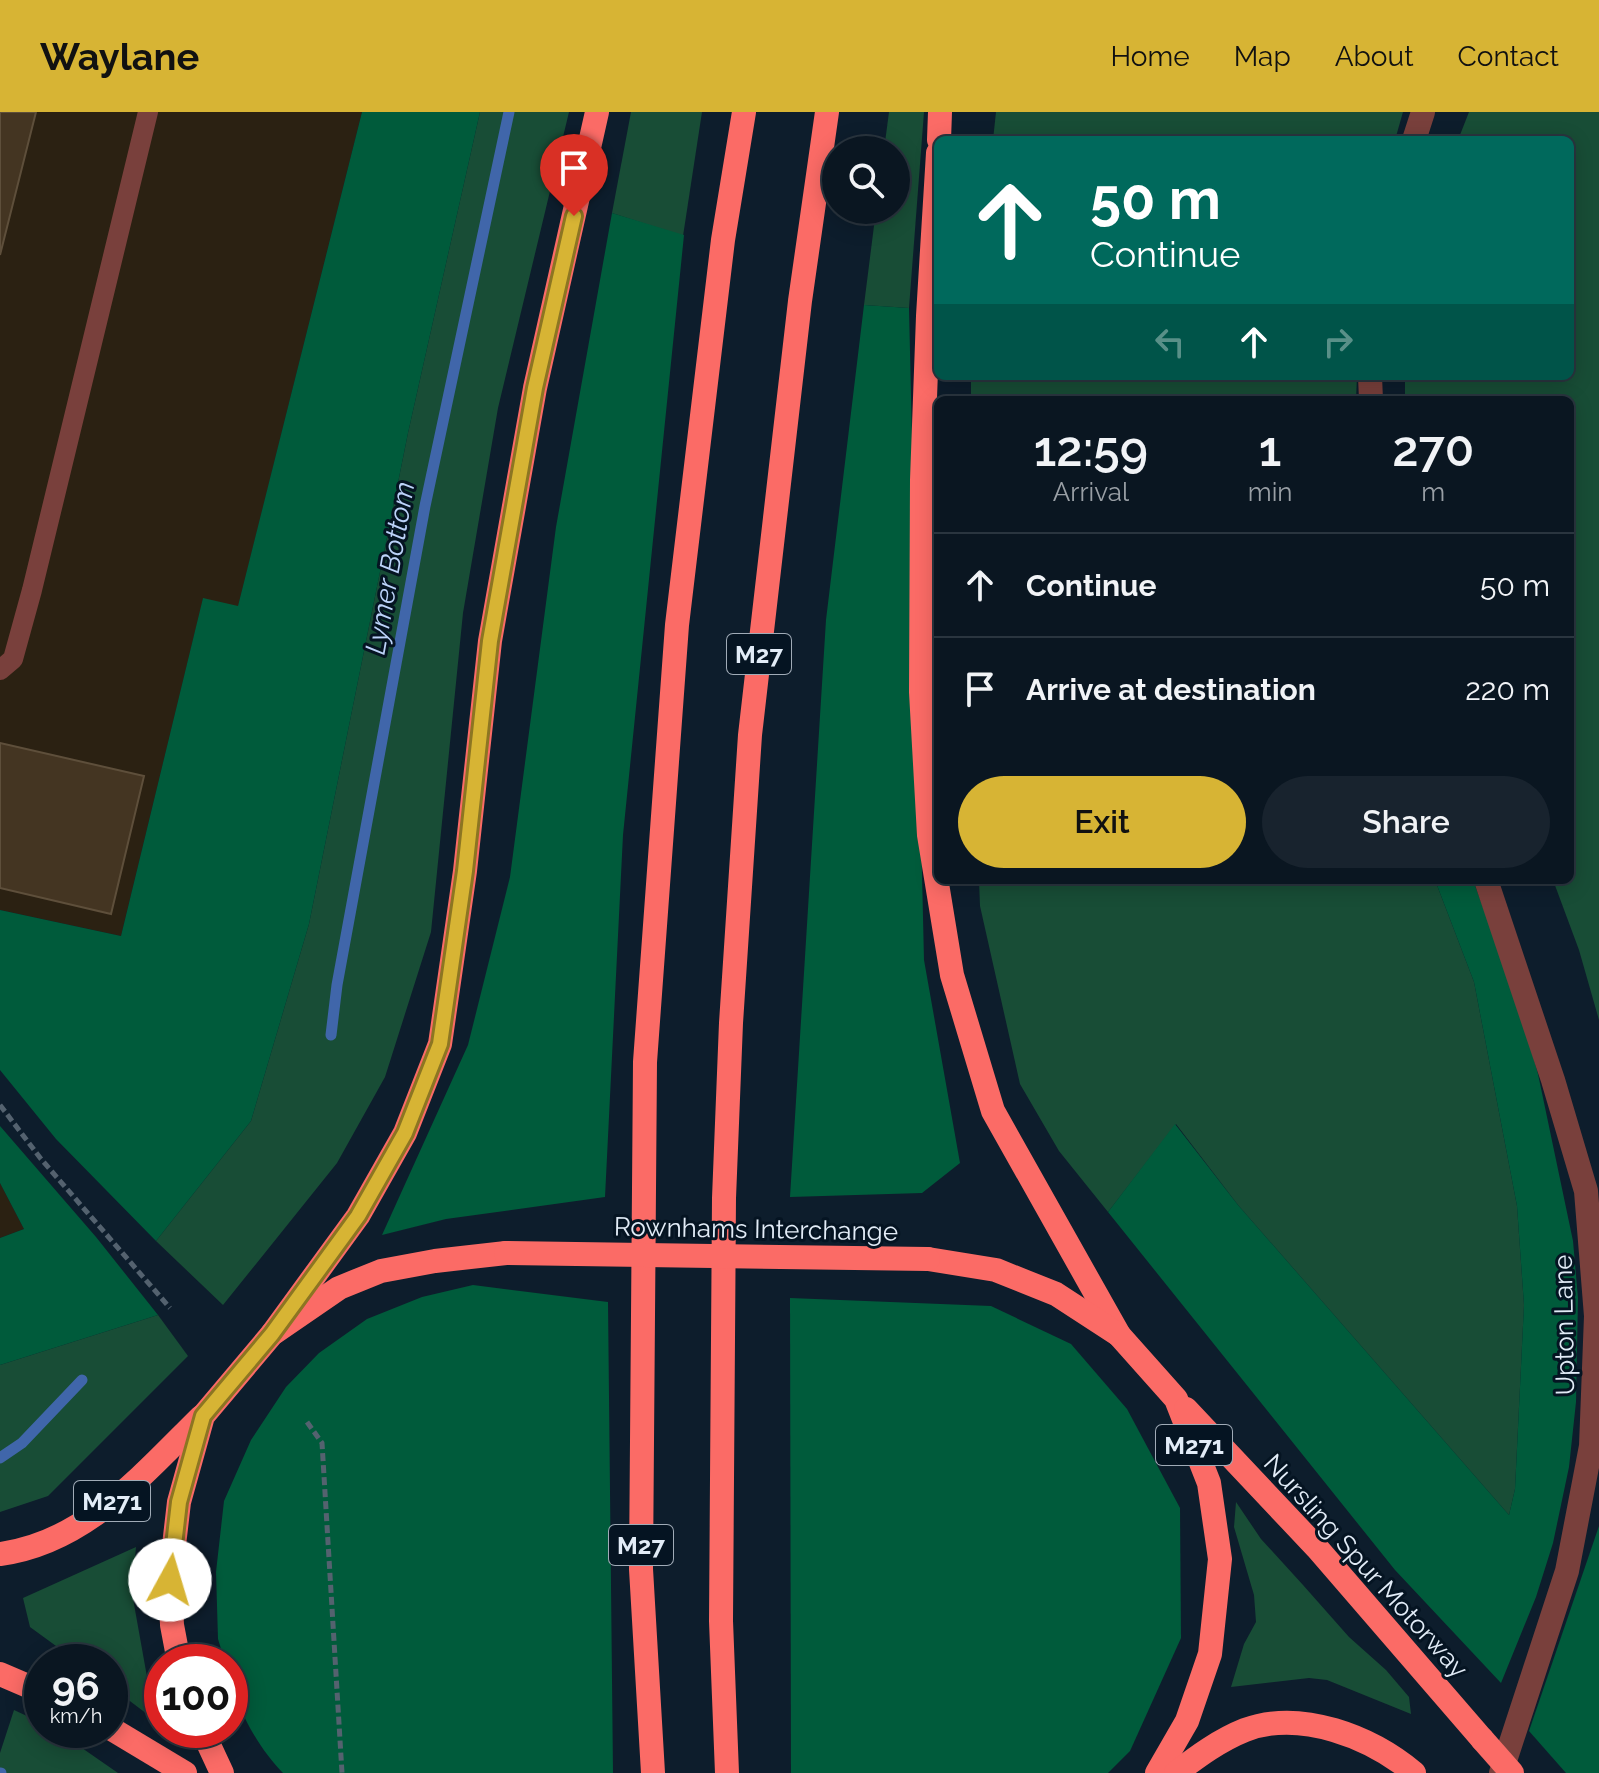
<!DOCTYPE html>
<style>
:root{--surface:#0a1621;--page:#18232e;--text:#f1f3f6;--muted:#999fa5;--line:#2a353f;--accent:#d7b434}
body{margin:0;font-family:Raleway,sans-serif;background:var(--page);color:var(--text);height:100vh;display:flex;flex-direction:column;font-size:30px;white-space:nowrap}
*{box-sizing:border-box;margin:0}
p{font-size:26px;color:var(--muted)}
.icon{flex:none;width:44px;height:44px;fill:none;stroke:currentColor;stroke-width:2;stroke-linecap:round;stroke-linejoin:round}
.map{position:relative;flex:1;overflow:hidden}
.panel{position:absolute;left:934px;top:284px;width:640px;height:488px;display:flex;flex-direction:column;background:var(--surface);border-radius:12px;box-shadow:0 4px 20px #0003,0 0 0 2px var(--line)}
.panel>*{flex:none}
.guide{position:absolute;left:934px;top:24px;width:640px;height:244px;border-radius:12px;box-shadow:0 4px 20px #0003,0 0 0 2px var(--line);background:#00695c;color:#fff;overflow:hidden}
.buttons{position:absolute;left:822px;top:24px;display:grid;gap:16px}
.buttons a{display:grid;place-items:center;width:88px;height:88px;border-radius:50%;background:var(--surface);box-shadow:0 4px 20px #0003,0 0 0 2px var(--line);font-size:40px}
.speed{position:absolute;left:24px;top:1532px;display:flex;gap:16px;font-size:40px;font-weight:700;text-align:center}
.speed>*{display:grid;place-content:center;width:104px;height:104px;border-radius:50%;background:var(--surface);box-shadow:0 4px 20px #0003,0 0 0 2px var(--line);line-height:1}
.speed small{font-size:20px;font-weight:400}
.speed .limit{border:12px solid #d22;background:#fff;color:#111}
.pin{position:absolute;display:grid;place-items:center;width:68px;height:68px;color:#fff;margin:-82px -34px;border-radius:50% 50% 50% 0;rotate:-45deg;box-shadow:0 0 8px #0007}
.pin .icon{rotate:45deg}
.me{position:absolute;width:88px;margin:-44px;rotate:6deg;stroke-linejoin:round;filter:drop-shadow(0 0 6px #0008)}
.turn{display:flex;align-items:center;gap:28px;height:168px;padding:0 24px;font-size:36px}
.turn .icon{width:104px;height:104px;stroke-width:2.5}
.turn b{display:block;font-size:56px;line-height:68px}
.lanes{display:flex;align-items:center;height:76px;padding:0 24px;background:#0003;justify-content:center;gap:40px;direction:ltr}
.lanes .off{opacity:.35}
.eta{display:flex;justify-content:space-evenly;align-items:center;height:136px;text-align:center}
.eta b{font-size:48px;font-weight:600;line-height:56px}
.button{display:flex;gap:16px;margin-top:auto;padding:16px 24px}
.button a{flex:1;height:92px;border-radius:48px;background:var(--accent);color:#111;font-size:32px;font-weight:600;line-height:92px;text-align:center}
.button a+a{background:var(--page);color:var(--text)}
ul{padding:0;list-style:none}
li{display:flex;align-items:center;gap:24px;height:104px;padding:0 24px;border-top:2px solid var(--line)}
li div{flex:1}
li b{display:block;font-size:30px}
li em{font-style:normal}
header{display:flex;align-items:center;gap:48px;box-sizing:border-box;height:112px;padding:0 40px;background:var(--accent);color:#111}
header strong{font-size:38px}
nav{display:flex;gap:44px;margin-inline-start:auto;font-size:28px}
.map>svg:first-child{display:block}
.industrial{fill:#2b2112}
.green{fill:#184d36}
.forest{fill:#005b3b}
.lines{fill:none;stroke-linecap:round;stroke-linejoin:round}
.stream{stroke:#4066aa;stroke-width:11}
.building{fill:#443522;stroke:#5e4f3b;stroke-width:2}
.path{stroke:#54626f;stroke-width:5;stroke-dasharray:8 4;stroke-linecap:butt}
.service{stroke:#79403c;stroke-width:20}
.tertiary{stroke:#79403c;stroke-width:24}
.motorway{stroke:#fb6b66;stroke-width:24}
.motorway-bridge{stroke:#fb6b66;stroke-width:24}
.route-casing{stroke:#8c7522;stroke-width:20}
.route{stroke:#d7b434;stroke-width:14}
.labels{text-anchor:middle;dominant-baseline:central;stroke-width:6;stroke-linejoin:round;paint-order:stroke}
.shield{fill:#051422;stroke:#a0abb7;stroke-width:2}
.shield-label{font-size:24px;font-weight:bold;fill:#e2ecf7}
.street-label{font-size:26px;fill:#e2ecf7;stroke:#051422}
.water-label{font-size:28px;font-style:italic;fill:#bcd3f9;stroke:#051422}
</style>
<header>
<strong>Waylane</strong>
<nav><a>Home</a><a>Map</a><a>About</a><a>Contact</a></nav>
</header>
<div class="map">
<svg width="1599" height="1661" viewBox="0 0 1599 1661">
<rect width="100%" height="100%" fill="#0d1d2c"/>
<g class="industrial">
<polygon points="0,0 362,0 238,495 203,487 121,824 0,798"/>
<polygon points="0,1071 24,1117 0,1126"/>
</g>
<g class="green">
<polygon points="480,0 569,0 498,296 463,501 431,820 385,965 337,1051 223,1193 156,1129 251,1009 309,812 408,321"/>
<polygon points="631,0 702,0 683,124 612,101"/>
<polygon points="889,0 924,0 909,196 864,193 876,98 896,98 896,38 884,38"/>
<polygon points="996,0 1403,0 1395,28 993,28"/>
<polygon points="1469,0 1599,0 1599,908 1579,838 1553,768 1570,768 1570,288 1405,288 1405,264 1570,264 1570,28 1458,28"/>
<polygon points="971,264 1357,264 1356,288 971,288"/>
<polygon points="979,768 1435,768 1474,870 1517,1094 1524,1193 1515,1377 1509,1403 1238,1093 1176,1012 1108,1100 1059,1039 1020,972 980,794"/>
<polygon points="158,1203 188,1244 48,1384 0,1400 0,1253"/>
<polygon points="1236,1390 1261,1427 1303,1473 1349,1525 1386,1558 1409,1585 1411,1602 1327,1568 1309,1566 1231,1575 1244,1532 1256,1510 1254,1483 1234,1415"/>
<polygon points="136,1435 132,1481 149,1576 151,1605 110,1574 110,1550 78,1550 30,1515 23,1486"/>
<polygon points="14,1598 42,1611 42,1618 56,1618 118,1661 0,1661 0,1641"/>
</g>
<g class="forest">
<polygon points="362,0 480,0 408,321 309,812 251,1009 156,1129 56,1027 0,958 0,798 121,824 203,486 238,494"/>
<polygon points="612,101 684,123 623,723 605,1085 446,1107 382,1123 468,933 510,765 556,415"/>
<polygon points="864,193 909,196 924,848 960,1051 922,1081 790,1085 826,508"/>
<polygon points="1435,768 1473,768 1518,890 1538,962 1573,1129 1578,1186 1576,1290 1569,1355 1553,1431 1536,1485 1501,1571 1395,1458 1108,1100 1175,1012 1238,1093 1509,1403 1515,1377 1524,1193 1517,1094 1474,870"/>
<polygon points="0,1014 96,1125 158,1203 0,1253 0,1126 24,1117 0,1071"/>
<path d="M473,1173L608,1190L613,1661H283C257,1635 230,1587 230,1550H225L218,1527L216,1460L224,1389L251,1328L286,1275L319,1241L367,1207L422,1185Z"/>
<polygon points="790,1186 991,1194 1071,1232 1127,1297 1180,1396 1181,1526 1130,1639 1108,1661 791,1661"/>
<polygon points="1599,1414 1599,1661 1566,1661 1529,1619"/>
</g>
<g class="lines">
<g class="stream">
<polyline points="331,923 337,873 425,394 509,0"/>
<polyline points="0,1346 22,1331 82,1268"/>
<polyline points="0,1661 1,1661"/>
</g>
</g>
<g class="building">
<polygon points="0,0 36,0 0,143"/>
<polygon points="0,631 144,664 111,802 0,776"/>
</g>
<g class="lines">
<g class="path">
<polyline points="0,993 41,1047 170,1196"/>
<polyline points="307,1310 322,1331 342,1661"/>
</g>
<polyline class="service" points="0,558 13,547 32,478 148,0"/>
<g class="tertiary">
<polyline points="1414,28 1423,0"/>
<polyline points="1370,264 1371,288"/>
<polyline points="1486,768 1553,968 1586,1079 1596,1204 1591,1334 1567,1459 1501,1661"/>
</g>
<g class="motorway">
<polyline points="939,28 940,0"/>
<polyline points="938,41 928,204 922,368 921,580 929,723 952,863 993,999 1119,1223"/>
<polyline points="928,1147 996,1158 1056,1182 1119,1223 1176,1287 1209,1371 1220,1447 1210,1542 1187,1609 1157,1661"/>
<polyline points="272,1222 358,1104 405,1021 440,932 465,759 490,529 535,276 597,0"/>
<polyline points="1186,1297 1317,1436 1482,1627"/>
<path d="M0,1442C85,1431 143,1362 201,1305"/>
<polyline points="179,1550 172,1513 170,1468 179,1390 203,1304 272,1222 339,1176 381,1159 435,1149 506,1141"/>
<polyline points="0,1562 42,1580"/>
<polyline points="110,1616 185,1661"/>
<polyline points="202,1618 222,1661"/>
<polyline points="653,1661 641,1457 645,950 677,513 723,128 744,0"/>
<polyline points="727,1661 721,1509 724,1086 731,911 750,623 800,189 827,0"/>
<path d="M1176,1661C1198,1644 1220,1628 1245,1618C1301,1597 1371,1625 1414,1661"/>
</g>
<g class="motorway-bridge">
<polyline points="506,1141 928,1147"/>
<polyline points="1482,1627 1512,1661"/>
</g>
</g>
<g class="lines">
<g class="route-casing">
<polyline id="route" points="170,1468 179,1390 203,1304 272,1222 358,1104 405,1021 440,932 465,759 490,529 535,276 574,104"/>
</g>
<use href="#route" class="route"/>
</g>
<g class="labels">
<g class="shield">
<rect x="727" y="522" width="64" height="40" rx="6"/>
<rect x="1156" y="1313" width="76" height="40" rx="6"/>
<rect x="74" y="1369" width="76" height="40" rx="6"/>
<rect x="609" y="1413" width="64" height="40" rx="6"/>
</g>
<g class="shield-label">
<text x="759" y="542">M27</text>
<text x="1194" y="1333">M271</text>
<text x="112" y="1389">M271</text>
<text x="641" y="1433">M27</text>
</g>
<g class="street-label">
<text transform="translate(756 1117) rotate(1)">Rownhams Interchange</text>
<text transform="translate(1564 1213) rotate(-91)">Upton Lane</text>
<text transform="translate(1366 1454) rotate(48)">Nursling Spur Motorway</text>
</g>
<g class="water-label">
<text transform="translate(390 456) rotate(-80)">Lymer Bottom</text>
</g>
</g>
</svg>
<div class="buttons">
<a><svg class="icon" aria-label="search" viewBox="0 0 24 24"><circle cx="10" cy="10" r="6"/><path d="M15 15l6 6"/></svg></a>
</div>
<div class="speed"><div>96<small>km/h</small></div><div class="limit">100</div></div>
<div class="pin" style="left:574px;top:104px;background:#d93025"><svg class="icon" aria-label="arrive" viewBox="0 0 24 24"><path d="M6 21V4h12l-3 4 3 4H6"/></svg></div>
<svg class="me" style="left:170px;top:1468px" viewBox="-20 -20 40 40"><circle r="19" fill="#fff"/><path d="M0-13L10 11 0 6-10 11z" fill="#d7b434"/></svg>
<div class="guide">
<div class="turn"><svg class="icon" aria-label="ahead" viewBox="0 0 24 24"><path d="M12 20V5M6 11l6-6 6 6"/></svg><div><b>50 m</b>Continue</div></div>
<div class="lanes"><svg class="icon off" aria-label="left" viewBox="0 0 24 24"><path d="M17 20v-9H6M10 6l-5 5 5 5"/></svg><svg class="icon" aria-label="ahead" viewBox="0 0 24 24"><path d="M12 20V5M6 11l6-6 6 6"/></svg><svg class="icon off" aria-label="right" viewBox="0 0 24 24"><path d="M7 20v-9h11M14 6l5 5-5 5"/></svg></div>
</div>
<section class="panel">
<div class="eta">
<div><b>12:59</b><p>Arrival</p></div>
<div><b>1</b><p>min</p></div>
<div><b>270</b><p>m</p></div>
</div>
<ul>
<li><svg class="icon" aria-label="ahead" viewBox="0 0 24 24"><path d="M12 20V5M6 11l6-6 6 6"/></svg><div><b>Continue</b></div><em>50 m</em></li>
<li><svg class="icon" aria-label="arrive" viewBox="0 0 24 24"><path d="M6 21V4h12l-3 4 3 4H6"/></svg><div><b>Arrive at destination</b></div><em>220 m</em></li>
</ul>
<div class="button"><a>Exit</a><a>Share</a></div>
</section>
</div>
